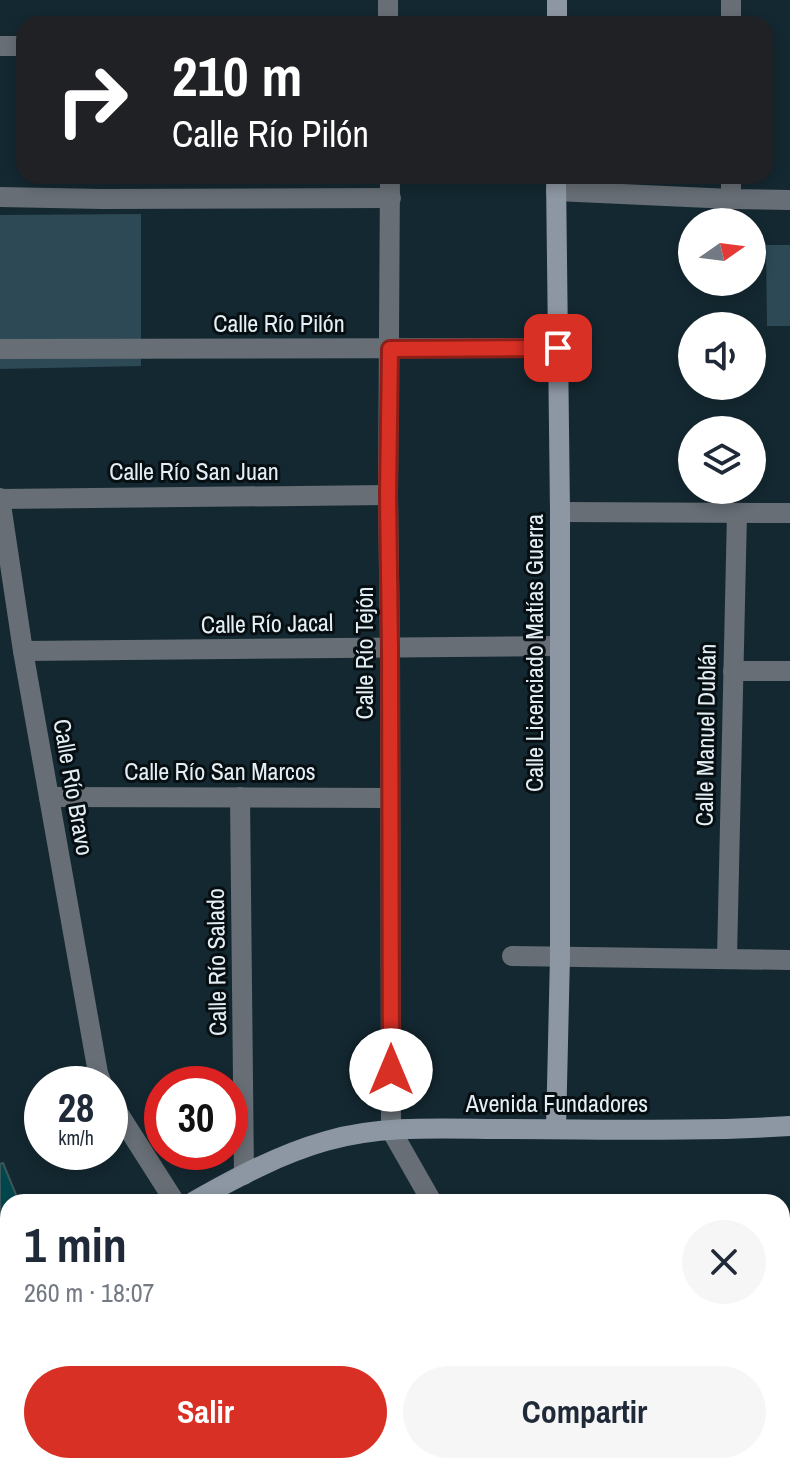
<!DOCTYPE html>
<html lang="es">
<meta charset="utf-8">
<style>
:root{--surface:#fff;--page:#f6f6f7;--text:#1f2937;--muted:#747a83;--accent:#d93025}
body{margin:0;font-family:"Archivo Narrow",sans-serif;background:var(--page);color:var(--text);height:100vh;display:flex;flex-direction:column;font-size:30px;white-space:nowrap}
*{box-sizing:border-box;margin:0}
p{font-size:26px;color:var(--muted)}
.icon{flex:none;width:44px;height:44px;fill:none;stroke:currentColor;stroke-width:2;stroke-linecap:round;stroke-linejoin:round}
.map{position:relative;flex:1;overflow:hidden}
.drawer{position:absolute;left:0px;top:1194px;width:790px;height:280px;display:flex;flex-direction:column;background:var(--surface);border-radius:24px 24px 0 0;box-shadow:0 4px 12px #0003}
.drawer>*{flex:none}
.guide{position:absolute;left:16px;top:16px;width:758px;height:168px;border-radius:24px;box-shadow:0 4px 12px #0003;background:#202124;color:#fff;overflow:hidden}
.needle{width:52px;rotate:76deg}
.controls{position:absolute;left:678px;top:208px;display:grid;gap:16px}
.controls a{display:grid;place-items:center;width:88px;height:88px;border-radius:50%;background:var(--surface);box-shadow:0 4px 12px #0003;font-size:40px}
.speed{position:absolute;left:24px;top:1066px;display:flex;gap:16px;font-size:40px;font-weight:700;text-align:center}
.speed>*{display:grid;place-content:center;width:104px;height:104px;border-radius:50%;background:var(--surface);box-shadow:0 4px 12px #0003;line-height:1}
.speed small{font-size:20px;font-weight:400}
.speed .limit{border:12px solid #d22;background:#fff;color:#111}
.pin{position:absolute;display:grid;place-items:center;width:68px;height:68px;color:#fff;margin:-34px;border-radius:16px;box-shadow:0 4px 12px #0006}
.me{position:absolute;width:88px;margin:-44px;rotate:0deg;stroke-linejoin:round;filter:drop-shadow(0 0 6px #0008)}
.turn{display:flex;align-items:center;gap:28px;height:168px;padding:0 24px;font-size:36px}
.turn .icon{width:104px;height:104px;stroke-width:2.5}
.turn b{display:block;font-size:56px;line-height:68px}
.round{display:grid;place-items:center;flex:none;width:84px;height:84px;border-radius:42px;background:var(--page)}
.overview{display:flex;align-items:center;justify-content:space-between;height:136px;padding:0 24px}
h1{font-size:48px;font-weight:700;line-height:60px}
.action{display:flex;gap:16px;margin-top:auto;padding:16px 24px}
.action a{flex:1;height:92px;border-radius:48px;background:var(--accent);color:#fff;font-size:32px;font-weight:700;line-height:92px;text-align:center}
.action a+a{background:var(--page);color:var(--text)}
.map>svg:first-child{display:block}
.green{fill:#2d4956}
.building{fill:#00474d;stroke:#3d5659;stroke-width:2}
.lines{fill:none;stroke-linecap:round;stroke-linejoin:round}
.street{stroke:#676e75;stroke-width:20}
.secondary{stroke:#8d97a3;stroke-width:20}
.route-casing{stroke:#8d1f18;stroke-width:20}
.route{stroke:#d93025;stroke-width:14}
.labels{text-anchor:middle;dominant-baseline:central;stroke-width:6;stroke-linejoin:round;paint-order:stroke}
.street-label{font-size:24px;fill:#e3eff5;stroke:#070f13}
</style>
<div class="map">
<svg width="790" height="1474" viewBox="0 0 790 1474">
<rect width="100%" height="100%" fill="#142831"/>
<g class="green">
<polygon points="141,214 141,366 0,369 0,215"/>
<polygon points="766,245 790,245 790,326 767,326"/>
</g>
<polygon class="building" points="3,1163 19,1202 8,1202 8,1220 0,1223 0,1164"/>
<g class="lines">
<g class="street">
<polyline points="388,0 388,24"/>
<polyline points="731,24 731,0"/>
<polyline points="0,46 24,46"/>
<polyline points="390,176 388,495 390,648 391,1130 432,1202"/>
<polyline points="556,191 731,199 790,200"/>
<polyline points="0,197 102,199 391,198"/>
<polyline points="731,199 731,176"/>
<polyline points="0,349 558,348"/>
<polyline points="0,498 23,651 98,1073 102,1084"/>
<polyline points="0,499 388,495"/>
<polyline points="560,512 790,513"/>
<polyline points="23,651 559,646"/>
<polyline points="733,671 790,671"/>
<polyline points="49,797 390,798"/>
<polyline points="240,797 244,1175"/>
<polyline points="512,956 790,960"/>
<polyline points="727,958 737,513"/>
<polyline points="110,1100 175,1202"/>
<polyline points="782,1315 790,1315"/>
<polyline points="161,1466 166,1474"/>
<polyline points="601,1466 607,1474"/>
<polyline points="762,1474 774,1466"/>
</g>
<g class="secondary">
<polyline points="557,24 557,0"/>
<polyline points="556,176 560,512 560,956 556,1129"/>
<path d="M193,1202C235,1178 280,1154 326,1141C385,1124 448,1129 509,1129C603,1129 696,1132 790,1126"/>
<polyline points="0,1301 8,1297"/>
<polyline points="371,1466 376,1474"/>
</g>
</g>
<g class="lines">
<g class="route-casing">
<polyline id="route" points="391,1070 390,648 388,495 390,349 558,348"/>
</g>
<use href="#route" class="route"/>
</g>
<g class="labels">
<g class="street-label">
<text x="279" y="323">Calle Río Pilón</text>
<text x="194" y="471">Calle Río San Juan</text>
<text transform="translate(267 623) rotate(-1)">Calle Río Jacal</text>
<text transform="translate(364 653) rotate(-90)">Calle Río Tejón</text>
<text transform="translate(534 653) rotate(-90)">Calle Licenciado Matías Guerra</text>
<text transform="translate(705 735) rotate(-89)">Calle Manuel Dublán</text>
<text x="220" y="771">Calle Río San Marcos</text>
<text transform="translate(74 787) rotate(80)">Calle Río Bravo</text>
<text transform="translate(216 962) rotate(-91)">Calle Río Salado</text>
<text x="557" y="1103">Avenida Fundadores</text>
</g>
</g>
</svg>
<div class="controls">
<a><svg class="needle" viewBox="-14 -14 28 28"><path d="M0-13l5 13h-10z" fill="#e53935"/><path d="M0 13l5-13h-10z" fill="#747a83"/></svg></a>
<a><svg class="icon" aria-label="sound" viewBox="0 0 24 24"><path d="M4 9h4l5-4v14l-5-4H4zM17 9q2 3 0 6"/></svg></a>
<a><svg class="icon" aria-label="layers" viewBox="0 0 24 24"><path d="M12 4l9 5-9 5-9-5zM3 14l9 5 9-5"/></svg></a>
</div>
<div class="speed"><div>28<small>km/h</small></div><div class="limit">30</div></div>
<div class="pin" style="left:558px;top:348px;background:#d93025"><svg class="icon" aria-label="arrive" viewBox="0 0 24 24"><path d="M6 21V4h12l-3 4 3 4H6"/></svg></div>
<svg class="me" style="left:391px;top:1070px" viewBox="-20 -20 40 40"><circle r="19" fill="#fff"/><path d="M0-13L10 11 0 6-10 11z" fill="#d93025"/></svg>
<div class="guide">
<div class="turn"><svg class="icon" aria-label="right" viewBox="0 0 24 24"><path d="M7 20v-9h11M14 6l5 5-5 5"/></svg><div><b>210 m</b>Calle Río Pilón</div></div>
</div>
<section class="drawer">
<div class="overview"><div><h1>1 min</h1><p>260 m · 18:07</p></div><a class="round"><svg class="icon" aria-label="close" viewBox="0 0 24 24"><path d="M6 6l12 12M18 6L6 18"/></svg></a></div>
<div class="action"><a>Salir</a><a>Compartir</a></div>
</section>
</div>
